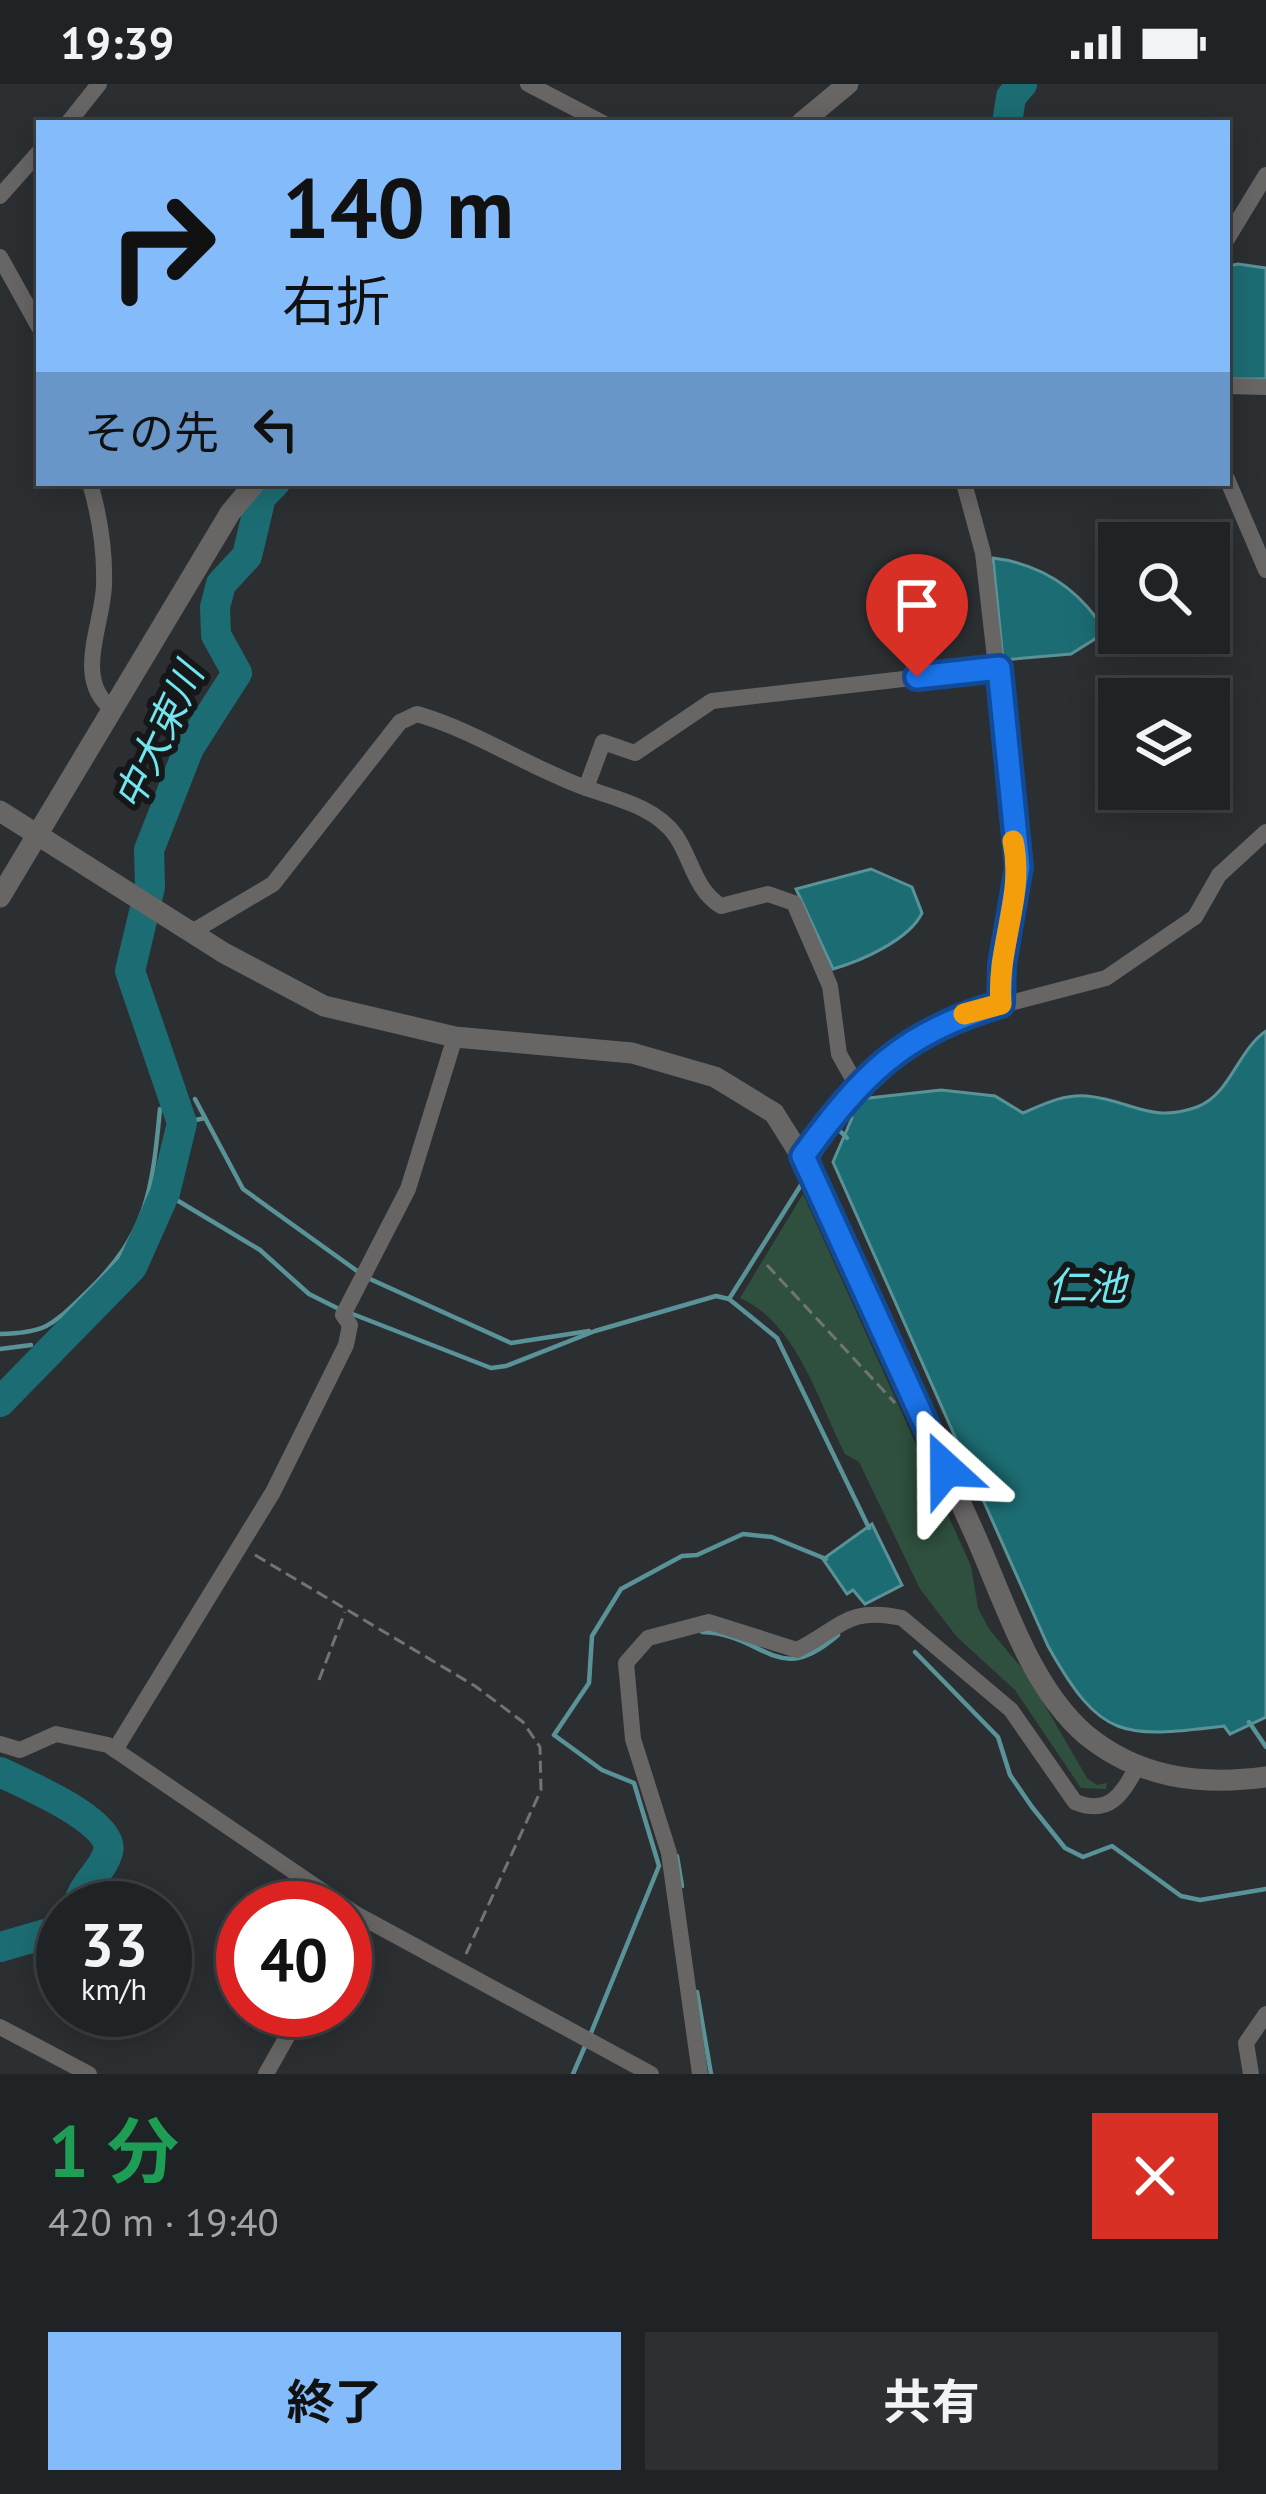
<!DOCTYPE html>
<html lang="ja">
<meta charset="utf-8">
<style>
:root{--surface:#202326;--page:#2d2f32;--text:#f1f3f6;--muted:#a2a4a7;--line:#3d4043;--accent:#84bcfb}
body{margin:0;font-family:"PT Sans","Noto Sans JP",sans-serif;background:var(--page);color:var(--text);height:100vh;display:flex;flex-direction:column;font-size:45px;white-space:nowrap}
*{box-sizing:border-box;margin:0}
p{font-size:39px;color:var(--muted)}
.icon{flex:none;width:66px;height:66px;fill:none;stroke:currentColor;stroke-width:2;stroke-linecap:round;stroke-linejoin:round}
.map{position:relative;height:1990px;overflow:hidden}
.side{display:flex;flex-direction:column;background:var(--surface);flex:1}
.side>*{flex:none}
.banner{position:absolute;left:36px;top:36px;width:1194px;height:366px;border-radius:0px;box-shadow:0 6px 30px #0003,0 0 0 3px var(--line);background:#84bcfb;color:#111;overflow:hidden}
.controls{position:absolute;left:1098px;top:438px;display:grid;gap:24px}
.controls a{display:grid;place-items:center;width:132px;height:132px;border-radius:0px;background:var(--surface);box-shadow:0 6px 30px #0003,0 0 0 3px var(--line);font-size:60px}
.speed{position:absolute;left:36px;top:1797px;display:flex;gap:24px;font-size:60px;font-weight:700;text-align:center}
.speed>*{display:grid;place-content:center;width:156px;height:156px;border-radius:50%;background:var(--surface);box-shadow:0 6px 30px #0003,0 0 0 3px var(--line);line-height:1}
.speed small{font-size:30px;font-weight:400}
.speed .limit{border:18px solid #d22;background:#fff;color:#111}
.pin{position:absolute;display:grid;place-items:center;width:102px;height:102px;color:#fff;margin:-123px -51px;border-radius:50% 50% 50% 0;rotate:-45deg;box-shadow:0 0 12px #0007}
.pin .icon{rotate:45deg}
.me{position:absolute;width:132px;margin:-66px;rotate:336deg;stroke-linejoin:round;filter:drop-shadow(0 0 9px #0008)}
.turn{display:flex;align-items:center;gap:42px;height:252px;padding:0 48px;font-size:54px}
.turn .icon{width:156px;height:156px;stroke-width:2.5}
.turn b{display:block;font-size:84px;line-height:102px}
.then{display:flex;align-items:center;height:114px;padding:0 48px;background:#0003;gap:24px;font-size:45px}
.round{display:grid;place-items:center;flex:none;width:126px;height:126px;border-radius:0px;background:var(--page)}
.summary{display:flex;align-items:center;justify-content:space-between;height:204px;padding:0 48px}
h1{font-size:72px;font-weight:700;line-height:90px;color:#1e9e55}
.action{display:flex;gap:24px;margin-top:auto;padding:24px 48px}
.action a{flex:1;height:138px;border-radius:0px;background:var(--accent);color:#111;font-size:48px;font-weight:700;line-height:138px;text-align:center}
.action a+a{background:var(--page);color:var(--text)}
.status{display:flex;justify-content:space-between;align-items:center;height:84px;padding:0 60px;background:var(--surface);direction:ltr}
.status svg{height:33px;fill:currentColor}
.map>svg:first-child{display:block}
.green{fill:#2f503e}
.water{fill:#1c6d73;stroke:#599297;stroke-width:3}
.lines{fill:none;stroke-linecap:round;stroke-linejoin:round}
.stream{stroke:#599297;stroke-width:4.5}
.river{stroke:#1c6d73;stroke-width:30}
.path{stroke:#707476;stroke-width:3;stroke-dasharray:12 6;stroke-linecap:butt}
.minor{stroke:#686565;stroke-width:16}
.tertiary{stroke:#686565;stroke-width:21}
.route-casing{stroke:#114b97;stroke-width:30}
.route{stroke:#1a73e8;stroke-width:21}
.slow{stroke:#f59e0b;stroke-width:21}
.labels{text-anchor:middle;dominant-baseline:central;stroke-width:12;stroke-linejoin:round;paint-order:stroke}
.water-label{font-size:39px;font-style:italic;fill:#72e5ef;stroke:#151718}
</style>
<div class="status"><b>19:39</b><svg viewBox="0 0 49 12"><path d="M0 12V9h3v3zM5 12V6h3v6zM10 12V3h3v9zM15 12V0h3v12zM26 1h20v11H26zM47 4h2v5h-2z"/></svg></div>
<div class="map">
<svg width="1266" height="1990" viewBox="0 0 1266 1990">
<rect width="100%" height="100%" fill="#2b2f32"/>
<path class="green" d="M803,1110L971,1482L978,1524L989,1545L1026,1589L1087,1694L1097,1701L1107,1699L1106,1705L1081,1704L1015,1606L957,1553L920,1505L859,1378L845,1370C818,1317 797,1239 740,1214Z"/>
<g class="water">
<polygon points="1238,180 1266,184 1266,295 1227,295 1227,182"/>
<path d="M993,474C1042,480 1080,506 1106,548L1071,570L1003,576Z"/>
<path d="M871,785L912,803L922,829C909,856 861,877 833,885L796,805Z"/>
<path d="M1266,947V1633L1230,1650L1224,1642C1123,1654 1101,1657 1048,1562L833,1078L852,1034L844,1027L851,1016L941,1006L995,1012L1023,1029C1044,1020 1064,1010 1087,1012C1131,1016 1150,1040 1197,1023C1230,1011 1237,967 1266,947Z"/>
<polygon points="872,1440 902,1501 865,1520 853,1506 847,1510 823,1475"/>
</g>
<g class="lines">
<g class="stream">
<polyline points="195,1015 243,1105 360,1189"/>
<polyline points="182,1039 205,1034"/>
<polyline points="815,1078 837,1044 847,1054"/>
<polyline points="165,1109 260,1166 309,1210 339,1225"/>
<polyline points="370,1195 511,1259 589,1247"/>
<polyline points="729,1215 777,1254 869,1444"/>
<polyline points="350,1229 491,1284 506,1282 595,1247 716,1212 729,1215 806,1093"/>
<path d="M0,1250C48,1249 53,1240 87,1208C148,1149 152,1107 160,1025"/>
<polyline points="0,1265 31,1261"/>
<path d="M702,1548C766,1550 776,1605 838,1551"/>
<polyline points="915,1568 998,1653 1010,1691 1032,1723 1065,1764 1083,1773 1112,1762 1181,1812 1200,1816 1266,1805"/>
<polyline points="1249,1638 1266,1663"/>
<polyline points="677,1772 682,1802"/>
<polyline points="697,1908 711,1990"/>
<polyline points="591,1949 659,1782 634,1699 602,1686 554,1651 589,1599 592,1552 621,1505 682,1472 697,1471 743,1450 772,1453 826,1475"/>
<polyline points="573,1990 586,1960"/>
</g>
<g class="river">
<polyline points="1007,39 1011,13 1022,0"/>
<polyline points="0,1318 132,1183 165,1109 182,1039 130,887 150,803 149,766 189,664 237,589 216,551 215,523 221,500 247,472 261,413 275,399"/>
<path d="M0,1688C22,1699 117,1738 108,1768C103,1787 83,1798 77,1824"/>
<polyline points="0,1863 63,1845"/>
</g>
<g class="path">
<polyline points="767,1181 895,1319"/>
<polyline points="255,1471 475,1602 523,1638 540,1663 541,1706 466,1870"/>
<polyline points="319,1596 345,1528"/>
</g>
<g class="minor">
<polyline points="528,0 603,39"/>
<polyline points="68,39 99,0"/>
<polyline points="0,112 39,68"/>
<polyline points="1227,155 1266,91"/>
<polyline points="0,173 39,243"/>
<polyline points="1227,302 1266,303"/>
<polyline points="1227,395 1266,486"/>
<path d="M90,399C99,430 105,468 104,501C103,541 73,595 112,625"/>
<polyline points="964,399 983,469 1019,783 1002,880 1002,920"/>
<path d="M586,704C617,715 656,723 676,752C692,776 695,806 721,822L768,810L794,819L830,902L839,970L856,1000"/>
<path d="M192,848L273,800L400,638L417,630C476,647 528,683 586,704L603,658L635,669L712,617L999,584"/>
<polyline points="803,1072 856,1000 906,959 957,933 1106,894 1195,833 1219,791 1266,748"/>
<polyline points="0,1660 20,1666 56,1650 108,1661 356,1830 345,1849"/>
<polyline points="115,1666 273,1408 346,1261 350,1241 343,1231 408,1105 455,953"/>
<polyline points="356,1830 651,1990"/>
<polyline points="0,1943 89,1990"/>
<polyline points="266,1990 302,1926"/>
<path d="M700,1990L669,1769L633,1655L626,1579L648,1554L709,1538L797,1566C841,1544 847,1522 902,1534L1011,1626L1075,1718C1110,1732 1122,1710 1137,1683"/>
<polyline points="1251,1990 1246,1959 1266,1930"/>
</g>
<g class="tertiary">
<polyline points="801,39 848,0"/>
<path d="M0,727L224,869L324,922L455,953L632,969L715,993L774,1029L813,1091C866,1208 919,1325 971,1442C1002,1509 1028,1601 1085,1650C1138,1694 1200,1702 1266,1693"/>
<polyline points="0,813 230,429 255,399"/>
</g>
</g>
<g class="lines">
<g class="route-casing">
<path id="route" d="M917,593L999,584L1019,783L1002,880L1001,920C903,948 862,991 803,1072L946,1385"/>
</g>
<use href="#route" class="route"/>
<path class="slow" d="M964,930L1001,920C996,864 1025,813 1013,757"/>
</g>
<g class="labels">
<g class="water-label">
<text transform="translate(158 652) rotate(-65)">中大束川</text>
<text x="1087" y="1201">仁池</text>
</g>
</g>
</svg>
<div class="controls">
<a><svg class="icon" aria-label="search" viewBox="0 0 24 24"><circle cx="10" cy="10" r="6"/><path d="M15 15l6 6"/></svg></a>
<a><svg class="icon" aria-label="layers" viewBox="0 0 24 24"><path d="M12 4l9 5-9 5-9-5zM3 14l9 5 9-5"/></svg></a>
</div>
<div class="speed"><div>33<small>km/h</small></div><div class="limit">40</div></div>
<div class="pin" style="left:917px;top:593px;background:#d93025"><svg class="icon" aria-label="arrive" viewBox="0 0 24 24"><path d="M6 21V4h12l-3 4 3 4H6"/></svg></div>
<svg class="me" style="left:946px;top:1385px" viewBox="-20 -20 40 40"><path d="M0-17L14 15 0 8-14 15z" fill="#1a73e8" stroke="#fff" stroke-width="4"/></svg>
<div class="banner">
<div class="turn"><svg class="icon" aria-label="right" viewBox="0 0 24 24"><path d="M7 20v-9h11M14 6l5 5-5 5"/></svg><div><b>140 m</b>右折</div></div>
<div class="then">その先<svg class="icon" aria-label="left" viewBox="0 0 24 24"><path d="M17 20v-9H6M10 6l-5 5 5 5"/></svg></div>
</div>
</div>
<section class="side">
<div class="summary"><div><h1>1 分</h1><p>420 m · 19:40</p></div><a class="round" style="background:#d93025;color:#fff"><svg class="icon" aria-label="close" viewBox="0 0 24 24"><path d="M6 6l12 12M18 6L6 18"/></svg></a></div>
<div class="action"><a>終了</a><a>共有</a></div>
</section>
